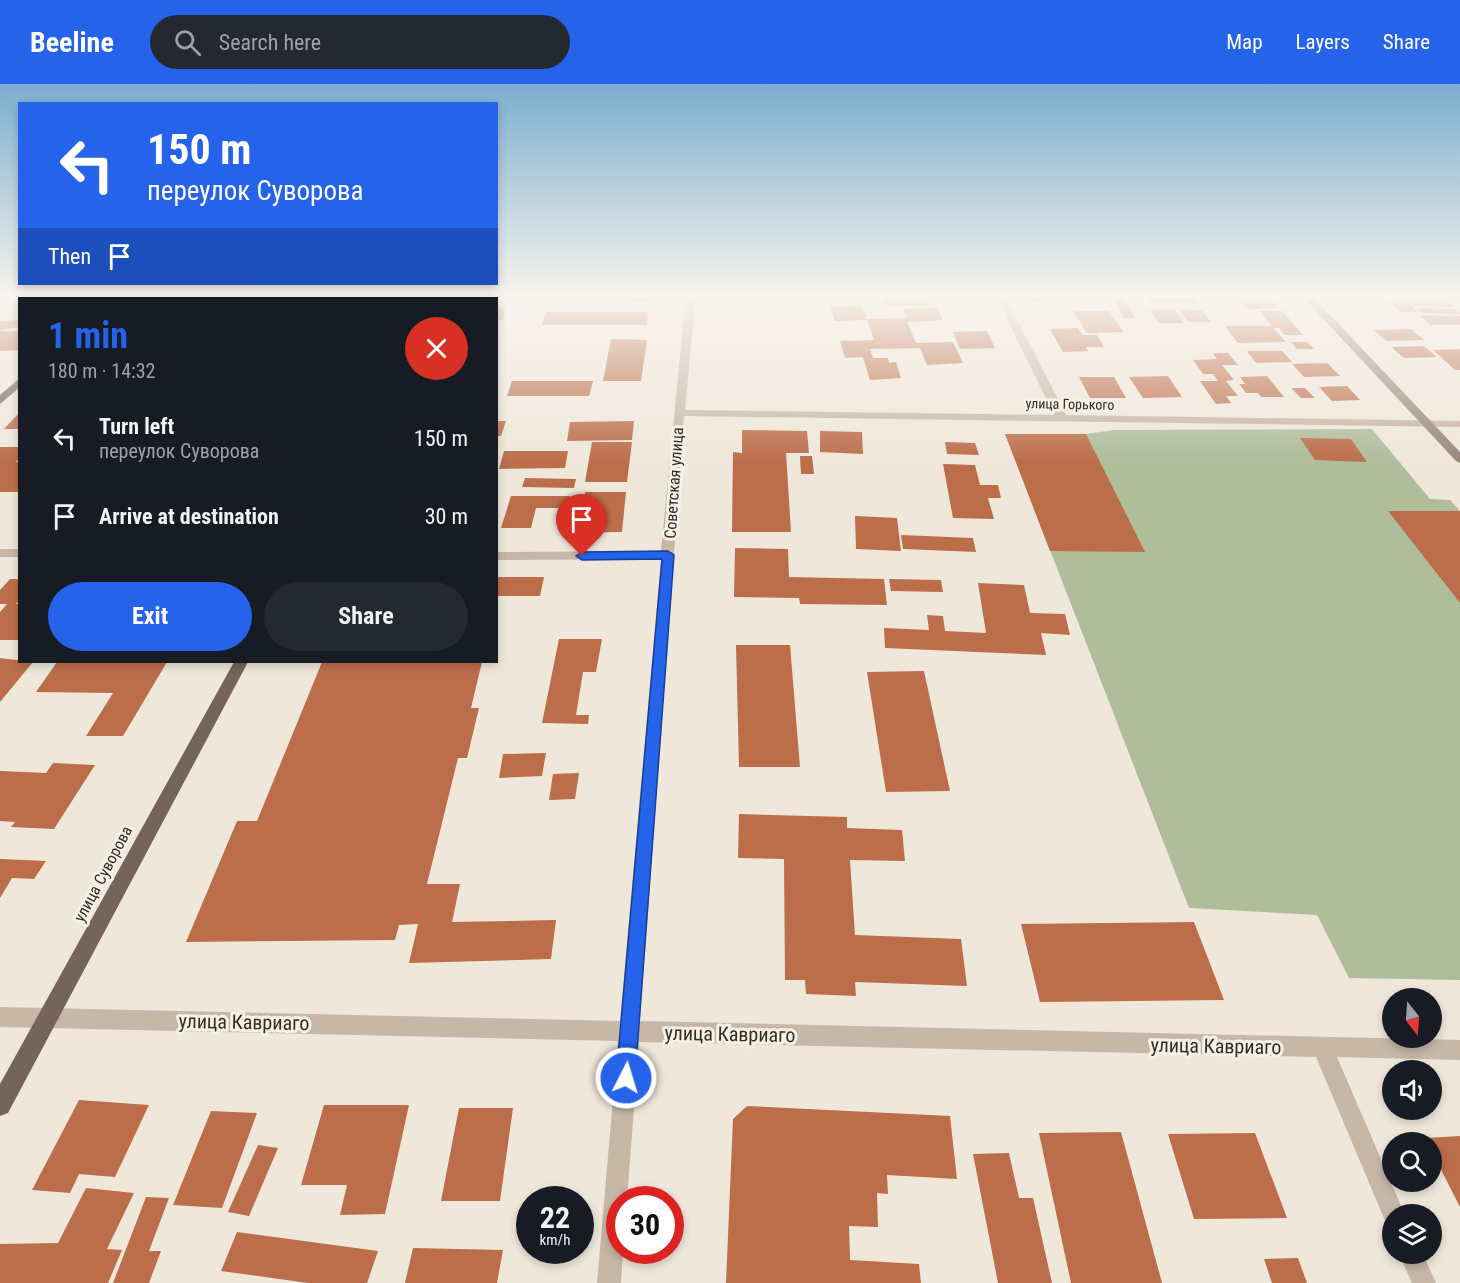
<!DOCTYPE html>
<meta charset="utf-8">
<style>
:root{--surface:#171b24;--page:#242831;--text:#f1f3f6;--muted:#9ea1a6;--accent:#2563eb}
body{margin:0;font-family:"Roboto Condensed",sans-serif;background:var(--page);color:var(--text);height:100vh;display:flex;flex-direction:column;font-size:22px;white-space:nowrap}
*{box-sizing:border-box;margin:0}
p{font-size:20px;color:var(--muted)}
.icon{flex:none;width:33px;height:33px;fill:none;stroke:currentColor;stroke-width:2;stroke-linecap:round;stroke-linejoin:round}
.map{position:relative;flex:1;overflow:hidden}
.side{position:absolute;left:18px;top:213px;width:480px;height:366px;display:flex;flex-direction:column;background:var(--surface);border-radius:0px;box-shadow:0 3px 9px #0003}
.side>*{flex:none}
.guide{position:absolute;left:18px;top:18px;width:480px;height:183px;border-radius:0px;box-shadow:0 3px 9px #0003;background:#2563eb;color:#fff;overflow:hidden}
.needle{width:39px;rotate:163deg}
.buttons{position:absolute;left:1382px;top:904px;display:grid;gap:12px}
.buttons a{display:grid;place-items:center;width:60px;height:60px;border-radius:50%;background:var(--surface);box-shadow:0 3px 9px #0003;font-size:30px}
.speed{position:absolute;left:516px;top:1102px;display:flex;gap:12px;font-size:30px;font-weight:700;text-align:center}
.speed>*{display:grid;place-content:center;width:78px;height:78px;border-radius:50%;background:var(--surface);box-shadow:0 3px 9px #0003;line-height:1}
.speed small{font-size:15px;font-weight:400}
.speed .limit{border:9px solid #d22;background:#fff;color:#111}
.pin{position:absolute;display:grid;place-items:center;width:51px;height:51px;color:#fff;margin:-62px -26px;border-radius:50% 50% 50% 0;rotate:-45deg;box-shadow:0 0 6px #0007}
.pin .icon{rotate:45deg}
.me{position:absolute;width:66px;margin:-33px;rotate:5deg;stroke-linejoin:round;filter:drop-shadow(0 0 4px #0008)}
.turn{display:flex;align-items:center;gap:21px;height:126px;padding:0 30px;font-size:27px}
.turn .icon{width:78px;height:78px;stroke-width:2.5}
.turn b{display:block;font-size:42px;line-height:51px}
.then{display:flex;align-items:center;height:57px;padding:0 30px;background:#0003;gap:12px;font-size:22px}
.round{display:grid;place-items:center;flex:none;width:63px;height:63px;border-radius:32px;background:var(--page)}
.summary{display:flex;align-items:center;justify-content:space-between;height:102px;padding:0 30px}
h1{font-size:36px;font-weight:700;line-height:45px;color:var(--accent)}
.cta{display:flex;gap:12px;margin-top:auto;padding:12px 30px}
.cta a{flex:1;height:69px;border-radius:36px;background:var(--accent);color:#fff;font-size:24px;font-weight:700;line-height:69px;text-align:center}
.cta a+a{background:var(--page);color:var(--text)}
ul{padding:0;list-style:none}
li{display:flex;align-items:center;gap:18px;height:78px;padding:0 30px}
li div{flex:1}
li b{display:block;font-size:22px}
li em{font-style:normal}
header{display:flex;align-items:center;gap:36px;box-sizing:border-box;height:84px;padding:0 30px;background:var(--accent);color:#fff}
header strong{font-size:28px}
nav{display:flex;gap:33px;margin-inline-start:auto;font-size:21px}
.search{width:420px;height:54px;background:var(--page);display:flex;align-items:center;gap:15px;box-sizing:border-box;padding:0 21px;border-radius:33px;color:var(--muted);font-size:22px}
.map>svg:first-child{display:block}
.green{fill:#afbd9b}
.building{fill:#bc6e4b}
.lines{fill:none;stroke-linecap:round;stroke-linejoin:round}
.street{fill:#c6b7a7;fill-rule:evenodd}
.secondary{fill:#998779;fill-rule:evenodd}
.primary{fill:#746459;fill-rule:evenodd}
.route{fill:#2563eb;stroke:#184099;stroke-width:1.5}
.labels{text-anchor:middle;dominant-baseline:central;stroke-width:6;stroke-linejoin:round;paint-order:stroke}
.far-street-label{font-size:14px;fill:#332c27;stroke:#f7f0e6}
.street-label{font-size:16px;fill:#332c27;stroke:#f7f0e6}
.near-street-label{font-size:20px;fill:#332c27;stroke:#f7f0e6}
</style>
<header>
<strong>Beeline</strong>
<div class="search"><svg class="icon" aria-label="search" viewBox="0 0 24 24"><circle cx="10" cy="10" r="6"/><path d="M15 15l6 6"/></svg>Search here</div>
<nav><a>Map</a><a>Layers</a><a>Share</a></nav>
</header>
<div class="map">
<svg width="1460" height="1199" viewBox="0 0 1460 1199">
<rect width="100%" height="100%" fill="#efe7da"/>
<polygon class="green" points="1372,345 1430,415 1450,416 1460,427 1460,896 1349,894 1317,831 1189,824 1005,350 1086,350 1114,346"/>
<g class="building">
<polygon points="18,210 68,210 67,212 13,215"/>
<polygon points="244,210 309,210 305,214 240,214"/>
<polygon points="629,210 649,210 648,217 628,217"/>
<polygon points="883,210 926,210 930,221 886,222"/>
<polygon points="1028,210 1067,210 1070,216 1031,217"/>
<polygon points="1111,210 1123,210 1135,234 1124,235"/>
<polygon points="1146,210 1177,210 1179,214 1195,214 1199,219 1151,219"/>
<polygon points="166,211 163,214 126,214 129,212"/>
<polygon points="1235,211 1267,211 1279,224 1247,225"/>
<polygon points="1407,215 1445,216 1453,223 1414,222"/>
<polygon points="1388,216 1405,216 1418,228 1400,228"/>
<polygon points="862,222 867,235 907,234 903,225 937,224 943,236 907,238 916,259 953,258 963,279 927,281 920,264 870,265 873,274 888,274 889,279 896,278 901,294 870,296 863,273 845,274 840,257 874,256 867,236 835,237 830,223"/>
<polygon points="496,223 505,223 503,236 496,236"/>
<polygon points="1418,224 1455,225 1460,230 1422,229"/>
<polygon points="1150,225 1174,225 1184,239 1158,239"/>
<polygon points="1179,225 1202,226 1211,238 1188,238"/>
<polygon points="1073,227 1109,227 1124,248 1087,249"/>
<polygon points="1260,227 1282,227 1303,251 1284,251 1279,244 1273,244 1286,258 1238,259 1225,242 1272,242"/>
<polygon points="546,228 648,228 647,241 542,241"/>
<polygon points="1420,231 1460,232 1460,241 1430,241"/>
<polygon points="20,236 20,243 0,246 0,237"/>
<polygon points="1078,244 1082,251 1097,251 1104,263 1086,263 1088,267 1063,268 1050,245"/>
<polygon points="1411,245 1424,256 1386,257 1374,246"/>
<polygon points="0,247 20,247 20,266 0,267"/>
<polygon points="987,247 995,264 960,265 953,248"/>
<polygon points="611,255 647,256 641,297 603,297"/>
<polygon points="1291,258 1307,258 1314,265 1297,265"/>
<polygon points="1424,262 1437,273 1404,274 1391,263"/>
<polygon points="1460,265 1460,286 1455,286 1433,266"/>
<polygon points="1247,267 1282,267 1292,278 1256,279"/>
<polygon points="1213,269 1228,269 1238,281 1222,281 1234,296 1226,297 1238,312 1226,312 1231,319 1216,320 1200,297 1218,297 1213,290 1203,290 1193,276 1217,275"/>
<polygon points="1327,279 1340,292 1304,293 1292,280"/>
<polygon points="1168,292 1182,313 1143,314 1129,293"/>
<polygon points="1267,292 1284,313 1261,313 1258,309 1246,309 1239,300 1245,300 1240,293"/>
<polygon points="1079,293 1114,293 1126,314 1090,314"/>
<polygon points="512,297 593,297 589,312 507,312"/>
<polygon points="1347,302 1360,316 1332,317 1319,303"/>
<polygon points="1291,304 1305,304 1315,314 1301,314"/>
<polygon points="20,328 20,345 4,345"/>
<polygon points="496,337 506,337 501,352 496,352"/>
<polygon points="634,337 632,356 567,357 570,338"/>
<polygon points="742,346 807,347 809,369 786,369 791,448 732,448 733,368 742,369"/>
<polygon points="820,347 862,348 863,370 820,368"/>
<polygon points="1005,350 1086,350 1145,468 1050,467"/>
<polygon points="1300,354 1351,355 1367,378 1315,376"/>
<polygon points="592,358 632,358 627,398 585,398"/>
<polygon points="945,358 975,359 979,371 947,370"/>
<polygon points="0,363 20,363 20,374 16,378 20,378 20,408 0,408"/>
<polygon points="504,367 568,367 565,384 499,385"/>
<polygon points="800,372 812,372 814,390 801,390"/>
<polygon points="943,380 975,381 980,401 998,401 1001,414 988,414 994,435 953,434"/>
<polygon points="525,394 576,395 574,404 522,403"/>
<polygon points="585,408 626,408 622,448 564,449 567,431 582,431"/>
<polygon points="511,412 570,412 568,424 536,424 531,444 501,444"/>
<polygon points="1388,427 1460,427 1460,519"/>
<polygon points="855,432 897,434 901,467 856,465"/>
<polygon points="901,451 973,454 976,468 903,465"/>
<polygon points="735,464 788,465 789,493 884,495 887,521 800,520 799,514 734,513"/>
<polygon points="496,493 544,493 540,512 496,512"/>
<polygon points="10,495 20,495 20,516 16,520 20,520 20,556 0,556 0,528 7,520 0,520 0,506"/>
<polygon points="889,495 941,496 943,508 891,507"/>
<polygon points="978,499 1024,501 1030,529 1065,530 1070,551 1041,549 1046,571 885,564 884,544 929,546 927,531 943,532 945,547 986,549"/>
<polygon points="559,555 602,555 596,588 583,588 576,631 589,631 588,640 542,639"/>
<polygon points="736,561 790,561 800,683 739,683"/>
<polygon points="0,574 33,578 0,618"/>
<polygon points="57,578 167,578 123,652 86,652 113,609 36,608"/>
<polygon points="322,578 482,578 471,624 479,624 467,674 458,674 427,800 460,800 452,838 556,836 551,875 409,879 418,840 399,841 395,856 186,858 237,737 257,737"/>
<polygon points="924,587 950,707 886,708 867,588"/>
<polygon points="546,669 542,692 499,694 503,670"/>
<polygon points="53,679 95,681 54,745 11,743 15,738 0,737 0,687 46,689"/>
<polygon points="579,689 575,715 549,716 553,690"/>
<polygon points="739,730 847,733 847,744 902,746 905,777 850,776 855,851 961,855 967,902 855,898 856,912 806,910 805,896 785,896 784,775 738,774"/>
<polygon points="0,775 46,777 34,795 12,794 0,814"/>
<polygon points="1194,838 1224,916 1040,918 1021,840"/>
<polygon points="79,1016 149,1021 115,1093 79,1090 70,1109 32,1106"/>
<polygon points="324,1021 409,1021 385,1130 340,1131 347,1101 301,1101"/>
<polygon points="747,1022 950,1032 957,1095 887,1091 888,1110 877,1109 878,1143 849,1142 850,1176 919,1180 921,1199 726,1199 733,1035"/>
<polygon points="459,1024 513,1024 500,1117 441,1117"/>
<polygon points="211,1027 257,1029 222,1124 173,1121"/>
<polygon points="1121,1048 1162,1199 1071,1199 1039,1049"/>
<polygon points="1255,1049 1287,1134 1194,1135 1168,1050"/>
<polygon points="1460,1052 1460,1123 1431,1066 1431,1059 1428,1059 1425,1054"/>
<polygon points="258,1061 278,1064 249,1132 228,1128"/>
<polygon points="1009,1069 1019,1114 1033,1114 1052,1199 998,1199 973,1070"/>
<polygon points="86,1104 134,1109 107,1165 122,1166 108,1199 0,1199 0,1160 58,1159"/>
<polygon points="146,1113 169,1114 149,1167 161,1167 149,1199 113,1199"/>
<polygon points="237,1148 378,1167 367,1199 308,1199 221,1187"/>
<polygon points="413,1164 503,1166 497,1199 405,1199"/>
<polygon points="1298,1174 1307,1199 1272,1199 1264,1175"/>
</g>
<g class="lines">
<g class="street">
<polygon points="686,210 696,210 685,326 1054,331 995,210 1004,210 1066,331 1460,337 1460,343 684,332 640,937 1460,956 1460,976 1337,973 1405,1131 1392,1131 1392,1142 1386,1139 1316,973 639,958 627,1116 620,1116 620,1167 623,1167 621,1199 597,1199 618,957 0,943 0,923 620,937 661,475 496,476 496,468 661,467"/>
<rect x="0" y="465" width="20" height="8"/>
<polygon points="1399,1170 1423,1170 1436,1199 1412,1199"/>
</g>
<polygon class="secondary" points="1300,210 1310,210 1460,368 1460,379 1456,377"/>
<g class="primary">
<polygon points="92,210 102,210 98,214 89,214"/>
<polygon points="432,210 441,210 438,214 430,214"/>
<polygon points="20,294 20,303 0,320 0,311"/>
<polygon points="234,578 248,578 8,1029 0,1032 0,1000"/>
</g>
</g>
<linearGradient id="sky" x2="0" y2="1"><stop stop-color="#7caecf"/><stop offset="0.56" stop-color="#f8f4ee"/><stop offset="1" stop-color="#f8f4ee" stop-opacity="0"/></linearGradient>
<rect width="1460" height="378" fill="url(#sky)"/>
<polygon class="route" points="668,467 674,471 635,994 632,1000 626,1003 619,1000 616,994 662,475 582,476 576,472 582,468"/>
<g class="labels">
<g class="far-street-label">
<text transform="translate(1070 320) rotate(1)">улица Горького</text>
</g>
<g class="street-label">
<text transform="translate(674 399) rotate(-86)">Советская улица</text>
<text transform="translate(103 790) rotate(-62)">улица Суворова</text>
</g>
<g class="near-street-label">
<text transform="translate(244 938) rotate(1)">улица Кавриаго</text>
<text transform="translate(730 950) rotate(1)">улица Кавриаго</text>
<text transform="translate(1216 962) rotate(1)">улица Кавриаго</text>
</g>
</g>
</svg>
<div class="buttons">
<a><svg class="needle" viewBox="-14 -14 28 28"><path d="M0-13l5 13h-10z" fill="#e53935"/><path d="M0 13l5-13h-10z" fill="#9ea1a6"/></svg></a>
<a><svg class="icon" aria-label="sound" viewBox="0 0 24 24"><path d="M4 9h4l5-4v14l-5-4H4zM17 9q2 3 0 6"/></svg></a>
<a><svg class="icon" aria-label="search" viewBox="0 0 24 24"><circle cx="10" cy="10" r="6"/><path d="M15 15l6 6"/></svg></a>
<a><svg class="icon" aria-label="layers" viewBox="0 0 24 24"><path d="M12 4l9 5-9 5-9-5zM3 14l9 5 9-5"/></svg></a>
</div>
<div class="speed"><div>22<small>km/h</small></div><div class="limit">30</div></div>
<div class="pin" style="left:582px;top:472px;background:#d93025"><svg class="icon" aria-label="arrive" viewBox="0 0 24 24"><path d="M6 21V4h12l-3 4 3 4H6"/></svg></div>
<svg class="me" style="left:626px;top:994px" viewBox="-20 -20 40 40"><circle r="17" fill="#2563eb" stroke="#fff" stroke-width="3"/><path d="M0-11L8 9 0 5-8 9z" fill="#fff"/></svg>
<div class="guide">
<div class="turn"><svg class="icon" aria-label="left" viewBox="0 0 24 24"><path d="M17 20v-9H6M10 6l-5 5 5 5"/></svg><div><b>150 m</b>переулок Суворова</div></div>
<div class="then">Then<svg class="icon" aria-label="arrive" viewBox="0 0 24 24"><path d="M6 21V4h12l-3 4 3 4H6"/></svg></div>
</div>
<section class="side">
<div class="summary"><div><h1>1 min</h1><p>180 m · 14:32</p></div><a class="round" style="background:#d93025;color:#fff"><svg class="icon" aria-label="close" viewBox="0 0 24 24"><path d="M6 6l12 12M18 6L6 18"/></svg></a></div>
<ul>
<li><svg class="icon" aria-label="left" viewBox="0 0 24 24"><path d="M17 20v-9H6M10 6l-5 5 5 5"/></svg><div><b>Turn left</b><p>переулок Суворова</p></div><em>150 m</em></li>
<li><svg class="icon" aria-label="arrive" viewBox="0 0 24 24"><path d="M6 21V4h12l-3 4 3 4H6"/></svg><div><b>Arrive at destination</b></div><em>30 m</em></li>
</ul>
<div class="cta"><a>Exit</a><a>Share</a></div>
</section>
</div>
